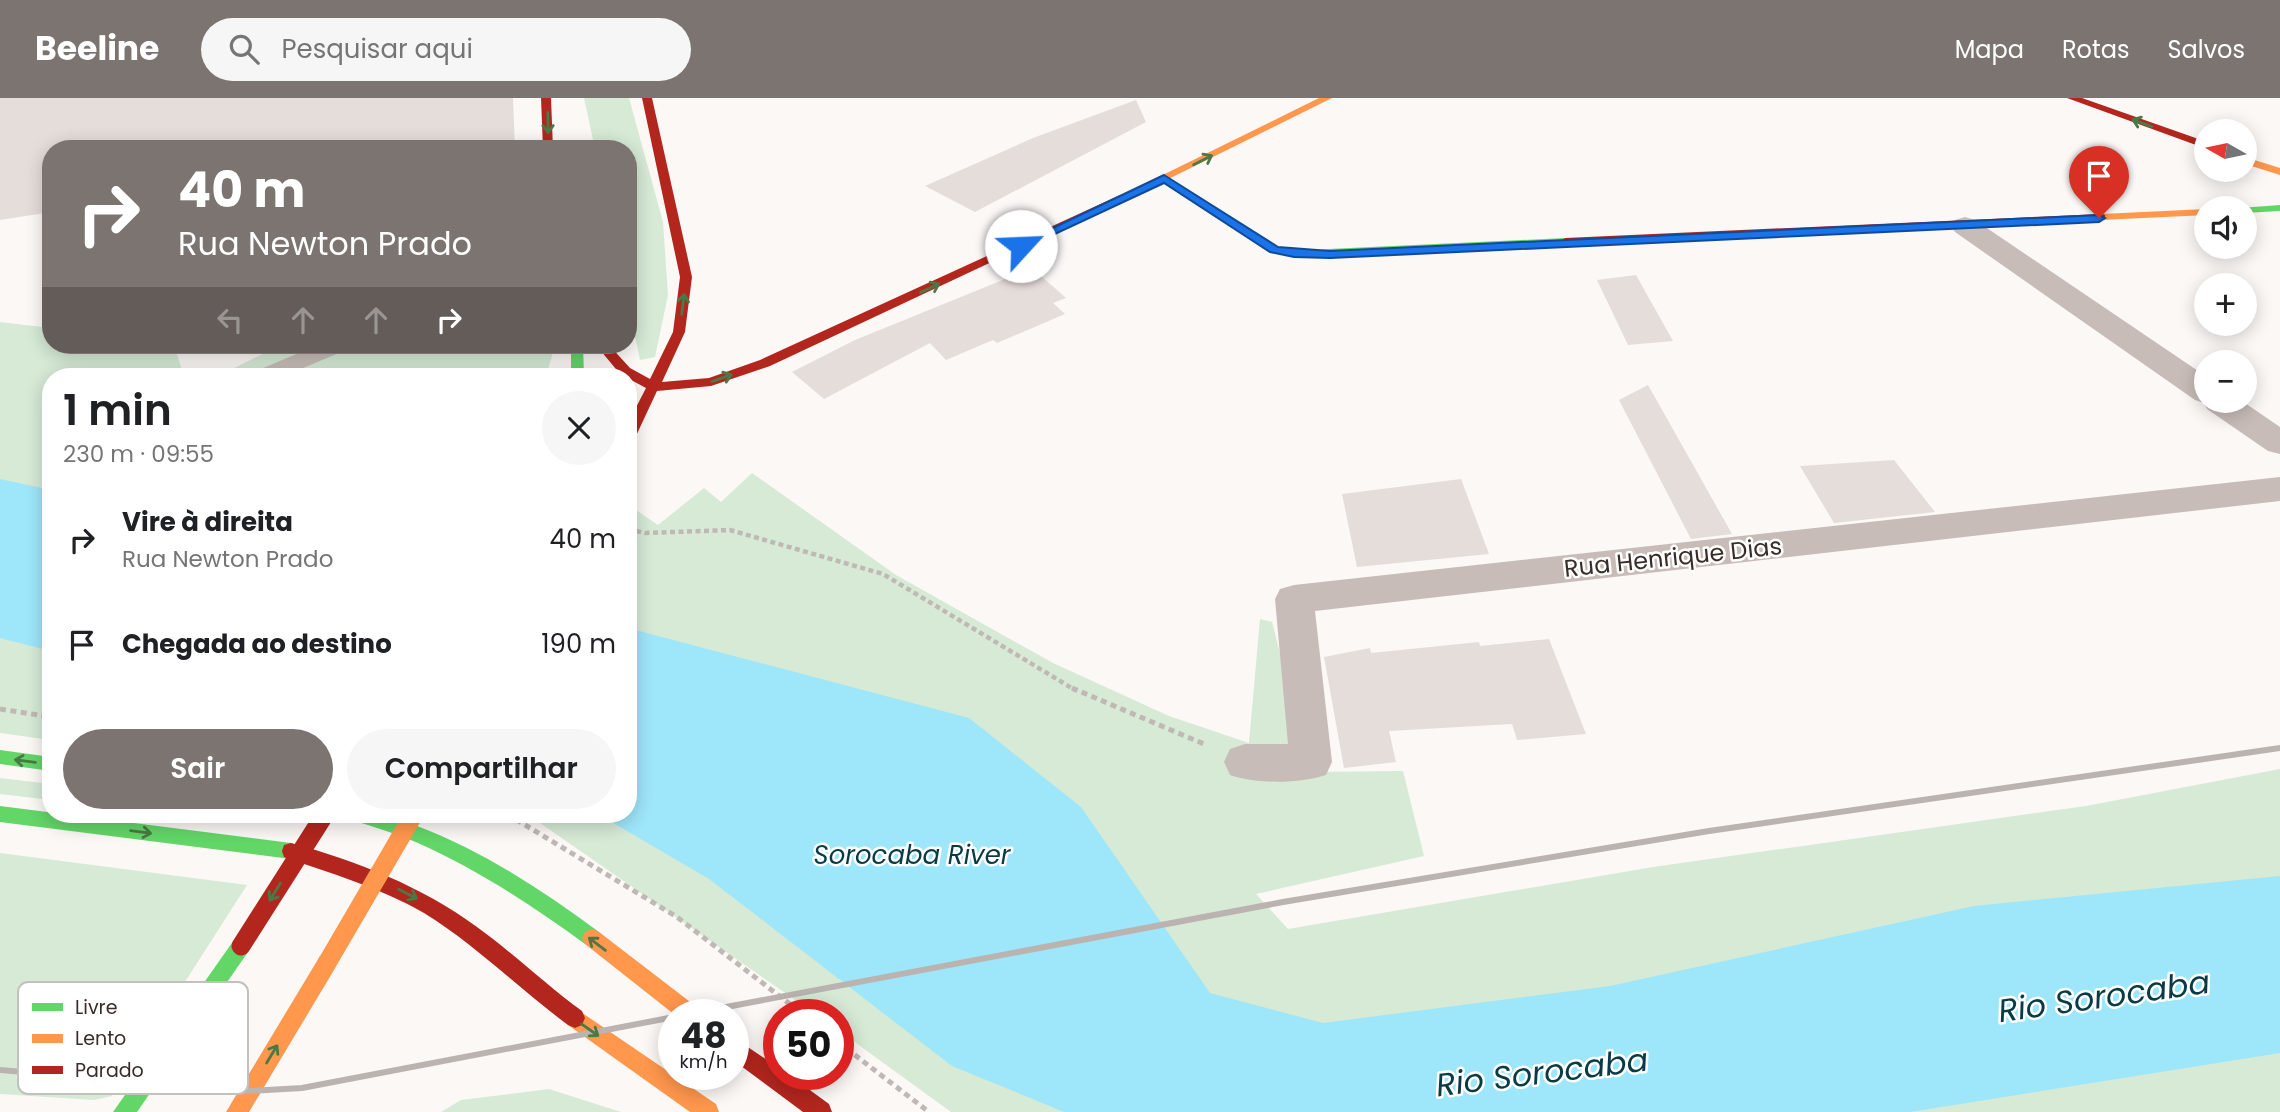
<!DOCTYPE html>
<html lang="pt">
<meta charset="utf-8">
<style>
:root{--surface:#fff;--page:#f6f6f6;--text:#202124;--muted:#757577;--accent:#7c7470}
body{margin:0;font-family:Poppins,sans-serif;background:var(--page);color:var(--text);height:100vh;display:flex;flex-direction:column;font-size:26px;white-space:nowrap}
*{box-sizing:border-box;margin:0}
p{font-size:23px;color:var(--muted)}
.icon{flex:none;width:38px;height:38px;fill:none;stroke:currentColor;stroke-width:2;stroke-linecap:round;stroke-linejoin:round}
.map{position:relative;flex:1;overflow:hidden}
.panel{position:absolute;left:42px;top:270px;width:595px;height:455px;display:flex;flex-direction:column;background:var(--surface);border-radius:28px;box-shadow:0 4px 18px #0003}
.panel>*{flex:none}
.hud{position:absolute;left:42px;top:42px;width:595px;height:214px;border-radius:28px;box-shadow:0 4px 18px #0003;background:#7c7470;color:#fff;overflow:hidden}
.needle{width:46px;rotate:279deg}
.tools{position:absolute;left:2194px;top:21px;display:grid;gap:14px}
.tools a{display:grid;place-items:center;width:63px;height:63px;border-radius:50%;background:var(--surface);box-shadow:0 4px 18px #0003;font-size:35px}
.speed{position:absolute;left:658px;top:901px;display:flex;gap:14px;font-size:35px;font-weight:700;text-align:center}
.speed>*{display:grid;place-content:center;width:91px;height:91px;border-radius:50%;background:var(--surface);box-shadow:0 4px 18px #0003;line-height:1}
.speed small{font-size:18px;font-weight:400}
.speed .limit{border:10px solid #d22;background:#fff;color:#111}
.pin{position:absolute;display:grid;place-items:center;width:60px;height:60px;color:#fff;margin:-72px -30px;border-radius:50% 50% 50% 0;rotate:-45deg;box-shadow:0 0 7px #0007}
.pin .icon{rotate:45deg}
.me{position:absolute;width:77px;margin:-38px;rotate:65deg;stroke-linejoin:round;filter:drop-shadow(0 0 5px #0008)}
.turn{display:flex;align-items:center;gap:24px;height:147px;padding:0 21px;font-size:32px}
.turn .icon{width:91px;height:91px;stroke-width:2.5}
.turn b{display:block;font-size:49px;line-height:60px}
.lanes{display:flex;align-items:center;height:66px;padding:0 21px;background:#0003;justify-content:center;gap:35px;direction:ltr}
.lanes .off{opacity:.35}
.round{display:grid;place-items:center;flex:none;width:74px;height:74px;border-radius:37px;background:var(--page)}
.summary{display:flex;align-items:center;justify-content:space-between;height:119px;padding:0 21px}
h1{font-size:42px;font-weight:600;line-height:52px}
.action{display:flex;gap:14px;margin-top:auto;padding:14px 21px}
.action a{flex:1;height:80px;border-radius:42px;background:var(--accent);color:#fff;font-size:28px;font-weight:600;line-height:80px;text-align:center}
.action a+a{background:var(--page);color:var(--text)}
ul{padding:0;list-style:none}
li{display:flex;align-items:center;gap:21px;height:105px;padding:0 21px}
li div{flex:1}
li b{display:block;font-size:26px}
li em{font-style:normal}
header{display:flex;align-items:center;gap:42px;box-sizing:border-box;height:98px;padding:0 35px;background:var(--accent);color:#fff}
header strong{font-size:33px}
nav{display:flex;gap:38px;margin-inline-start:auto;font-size:24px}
.search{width:490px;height:63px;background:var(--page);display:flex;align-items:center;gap:18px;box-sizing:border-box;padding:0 24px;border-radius:38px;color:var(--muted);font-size:26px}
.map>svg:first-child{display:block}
.green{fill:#d6ead6}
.water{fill:#9ee6fa}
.building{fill:#e5ddda}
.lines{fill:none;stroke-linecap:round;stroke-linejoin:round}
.path-far1{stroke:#c0b8b5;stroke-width:4.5;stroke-dasharray:5 3.5;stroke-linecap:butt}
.path{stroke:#c0b8b5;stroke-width:5;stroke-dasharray:6 4.5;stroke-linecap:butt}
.lane{fill:#c7bcb8;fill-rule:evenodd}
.street{fill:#c7bcb8;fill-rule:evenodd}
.fast{fill:#63d668;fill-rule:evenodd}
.slow{fill:#ff974d;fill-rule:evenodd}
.jam{fill:#b3261e;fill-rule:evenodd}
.rail{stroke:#bab3b0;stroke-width:6}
.slow-bridge{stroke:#ff974d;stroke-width:19}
.jam-bridge{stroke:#b3261e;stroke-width:19}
.oneway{stroke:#4b7945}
.route{fill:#1a73e8;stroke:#114b97;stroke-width:2}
.labels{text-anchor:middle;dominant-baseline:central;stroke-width:5;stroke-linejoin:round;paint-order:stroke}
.street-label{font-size:24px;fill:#382d28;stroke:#fff}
.water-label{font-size:26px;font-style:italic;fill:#093b47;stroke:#fff}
.near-water-label{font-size:32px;font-style:italic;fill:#093b47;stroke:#fff}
.key{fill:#fff;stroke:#c3c0be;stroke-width:2}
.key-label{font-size:19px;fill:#382d28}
</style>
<header>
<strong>Beeline</strong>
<div class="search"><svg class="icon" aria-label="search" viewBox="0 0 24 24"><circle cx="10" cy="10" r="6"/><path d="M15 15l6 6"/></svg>Pesquisar aqui</div>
<nav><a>Mapa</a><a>Rotas</a><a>Salvos</a></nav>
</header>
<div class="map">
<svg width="2280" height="1014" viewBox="0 0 2280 1014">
<rect width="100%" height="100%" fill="#fbf8f6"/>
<g class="green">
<polygon points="584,0 629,0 663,124 668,197 655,259 640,262 628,206 628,51 595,51"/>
<polygon points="0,224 51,230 51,247 174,247 184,278 51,278 51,642 0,635"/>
<polygon points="281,247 552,247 552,258 546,278 218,278"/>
<polygon points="752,375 896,477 1053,565 1169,618 1249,645 1260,521 1272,524 1283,567 1296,647 1238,675 1403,673 1424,758 1256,796 1288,831 1653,769 2086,708 2280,671 2280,1014 951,1014 838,932 838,917 817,917 527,716 628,716 628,417 633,410 658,427 704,390 721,404"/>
<polygon points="0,680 51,686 51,702 0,696"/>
<polygon points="0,755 247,787 112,998 94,1002 0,996"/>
<polygon points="549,991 621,1014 441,1014 461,1002"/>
</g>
<g class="water">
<polygon points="0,381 51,392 51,553 0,540"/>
<polygon points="628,530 969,620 1081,709 1210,895 1323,925 1610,888 1974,808 2280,778 2280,955 1910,1014 1064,1014 952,968 709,781 598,716 628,716"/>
</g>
<g class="building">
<polygon points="0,0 513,0 515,51 51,51 51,114 0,122"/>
<polygon points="1136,2 1146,24 975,114 925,88 1033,40"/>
<polygon points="1032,170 1066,200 1053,205 1065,216 997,245 993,242 946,262 930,245 824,301 792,274 855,242"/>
<polygon points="1636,177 1673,243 1628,247 1597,182"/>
<polygon points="1648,287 1732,436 1691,441 1619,302"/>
<polygon points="1894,362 1935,414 1834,425 1800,368"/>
<polygon points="1461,381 1489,456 1357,469 1342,396"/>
<polygon points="1549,541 1586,636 1517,642 1512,626 1389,633 1396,664 1344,670 1324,559 1370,550 1371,555 1479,544 1480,548"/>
</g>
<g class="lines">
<polyline class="path-far1" points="628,431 645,435 730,432 883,476 1075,592"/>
<g class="path">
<polyline points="1072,590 1204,646"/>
<polyline points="0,611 51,619"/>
<polyline points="507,716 677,819 804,917"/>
<polyline points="838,944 929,1014"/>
</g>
<polygon class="lane" points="318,247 349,247 346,252 284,278 252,278 256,273"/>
<g class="street">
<polygon points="1965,119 1975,122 2207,279 2207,303 2242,303 2280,329 2280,356 2268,353 2207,311 2204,305 2195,302 1955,134 1951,128 1955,122"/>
<path d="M2280,379V403L1315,513L1332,664L1326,677C1299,686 1257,686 1230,677L1224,664L1230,651L1245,646H1288L1275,501L1280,491L1294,487Z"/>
</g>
<g class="fast">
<polygon points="1164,78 1278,149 1307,152 1565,140 1571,144 1565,148 1307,160 1271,155 1160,83 1158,81"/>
<polygon points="2280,107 2280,113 2245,115 2245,110 2240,110"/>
<polygon points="571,247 583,247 584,278 571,278"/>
<polygon points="0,652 51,659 51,673 0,666"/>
<polygon points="0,708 291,745 298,747 300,753 298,759 291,761 0,724"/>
<path d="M349,716C359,716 371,714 381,716C393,717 406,724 417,728C483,753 542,792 599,834L602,840L599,846L592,849L585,846C532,807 478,772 418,745C397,736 374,729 352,722Z"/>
<polygon points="241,839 248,842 251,848 248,854 137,1014 113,1014 234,842"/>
</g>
<g class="slow">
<polygon points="1319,0 1332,0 1128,101 1118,99"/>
<polygon points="2245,59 2280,70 2280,77 2245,66"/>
<polygon points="2207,111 2207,117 2101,122 2095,119 2101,116"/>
<polygon points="592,831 599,834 698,910 701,917 675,917 585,846 582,840 585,834"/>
<polygon points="327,856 334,858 337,865 334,872 249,1014 226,1014 320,858"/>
<polygon points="575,910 716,1006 719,1014 690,1014 568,927 565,920 568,913"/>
</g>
<g class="jam">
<polygon points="541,0 551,0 553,51 543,51"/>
<polygon points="642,0 652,0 692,179 685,234 662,284 709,280 760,262 1120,97 1130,99 770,268 711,288 657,293 635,340 628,345 628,325 646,290 620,276 596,247 609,247 630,270 650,281 673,234 680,179"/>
<polygon points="2067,0 2082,0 2207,44 2207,51"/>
<polygon points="2101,116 2105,117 2105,121 1565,148 1559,144 1565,140"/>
<path d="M291,745C357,763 421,788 477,829C513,855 546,887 582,913L585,920L582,927L575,930L568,927C519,891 476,847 424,815C379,789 332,776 284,759L282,753L284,747Z"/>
<polygon points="733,939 779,970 779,976 788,976 829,1006 832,1014 803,1014 733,962"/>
</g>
<g class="rail">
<polyline points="684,917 1283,804 1709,733 2280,650"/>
<polyline points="0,972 250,993 302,990 674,919"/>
</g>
<polyline class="slow-bridge" points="327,865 414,716"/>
<polyline class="jam-bridge" points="241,848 325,716"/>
</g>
<defs><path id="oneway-shaft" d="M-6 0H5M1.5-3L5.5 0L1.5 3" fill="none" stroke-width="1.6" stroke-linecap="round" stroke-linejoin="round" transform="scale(1.75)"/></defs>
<g class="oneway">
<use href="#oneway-shaft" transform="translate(548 25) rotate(89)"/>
<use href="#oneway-shaft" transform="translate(2142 25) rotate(-160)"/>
<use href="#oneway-shaft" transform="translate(1203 62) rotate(-27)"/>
<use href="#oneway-shaft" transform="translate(930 190) rotate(-25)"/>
<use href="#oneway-shaft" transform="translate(683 206) rotate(-83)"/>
<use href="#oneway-shaft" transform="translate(722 280) rotate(-19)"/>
<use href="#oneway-shaft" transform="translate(25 663) rotate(-172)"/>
<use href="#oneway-shaft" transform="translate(141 734) rotate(7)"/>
<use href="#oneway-shaft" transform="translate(275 794) rotate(122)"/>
<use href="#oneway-shaft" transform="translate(408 796) rotate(27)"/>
<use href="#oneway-shaft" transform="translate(597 846) rotate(-143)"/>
<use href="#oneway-shaft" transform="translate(590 932) rotate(35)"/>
<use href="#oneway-shaft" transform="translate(272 956) rotate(-59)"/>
</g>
<polygon class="route" points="1164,77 1278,149 1330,153 2099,117 2105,120 2099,124 1330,160 1294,159 1270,154 1164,85 1025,150 1015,148"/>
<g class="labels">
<g class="street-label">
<text transform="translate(1673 459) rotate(-6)">Rua Henrique Dias</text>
</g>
<g class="water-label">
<text x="912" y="757">Sorocaba River</text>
</g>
<g class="near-water-label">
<text transform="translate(2104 898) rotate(-8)">Rio Sorocaba</text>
<text transform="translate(1542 974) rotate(-7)">Rio Sorocaba</text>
</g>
</g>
<rect x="18" y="884" width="230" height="112" rx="10" class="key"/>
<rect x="32" y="905" width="31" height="8" fill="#63d668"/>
<rect x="32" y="936" width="31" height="9" fill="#ff974d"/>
<rect x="32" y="968" width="31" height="8" fill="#b3261e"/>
<g class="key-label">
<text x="75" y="916">Livre</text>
<text x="75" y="947">Lento</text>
<text x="75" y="979">Parado</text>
</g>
</svg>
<div class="tools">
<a><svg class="needle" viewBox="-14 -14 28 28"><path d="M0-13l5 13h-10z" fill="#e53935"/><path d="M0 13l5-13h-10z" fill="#757577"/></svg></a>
<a><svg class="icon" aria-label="sound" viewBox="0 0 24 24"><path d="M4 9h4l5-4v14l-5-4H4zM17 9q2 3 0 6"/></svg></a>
<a>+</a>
<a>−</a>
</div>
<div class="speed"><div>48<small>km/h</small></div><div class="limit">50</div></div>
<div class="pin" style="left:2099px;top:120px;background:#d93025"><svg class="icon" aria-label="arrive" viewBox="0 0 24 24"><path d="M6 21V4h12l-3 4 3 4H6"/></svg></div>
<svg class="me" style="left:1021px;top:148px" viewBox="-20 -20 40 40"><circle r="19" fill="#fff"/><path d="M0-13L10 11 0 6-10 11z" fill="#1a73e8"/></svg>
<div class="hud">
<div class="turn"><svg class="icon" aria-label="right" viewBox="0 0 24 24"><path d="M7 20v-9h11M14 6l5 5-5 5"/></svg><div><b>40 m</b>Rua Newton Prado</div></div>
<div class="lanes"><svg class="icon off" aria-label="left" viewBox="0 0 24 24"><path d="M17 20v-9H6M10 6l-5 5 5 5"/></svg><svg class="icon off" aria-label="ahead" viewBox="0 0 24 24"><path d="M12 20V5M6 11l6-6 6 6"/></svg><svg class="icon off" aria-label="ahead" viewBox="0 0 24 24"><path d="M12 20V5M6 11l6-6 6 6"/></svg><svg class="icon" aria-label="right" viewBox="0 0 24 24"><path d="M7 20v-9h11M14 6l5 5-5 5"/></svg></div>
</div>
<section class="panel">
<div class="summary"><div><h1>1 min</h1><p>230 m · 09:55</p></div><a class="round"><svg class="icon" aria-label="close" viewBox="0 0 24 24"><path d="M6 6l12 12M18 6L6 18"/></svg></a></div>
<ul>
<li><svg class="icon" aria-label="right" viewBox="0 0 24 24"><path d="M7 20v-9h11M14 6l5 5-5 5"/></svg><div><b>Vire à direita</b><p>Rua Newton Prado</p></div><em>40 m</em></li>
<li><svg class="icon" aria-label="arrive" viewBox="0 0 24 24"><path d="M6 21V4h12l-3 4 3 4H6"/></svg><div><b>Chegada ao destino</b></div><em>190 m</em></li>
</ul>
<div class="action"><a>Sair</a><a>Compartilhar</a></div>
</section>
</div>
